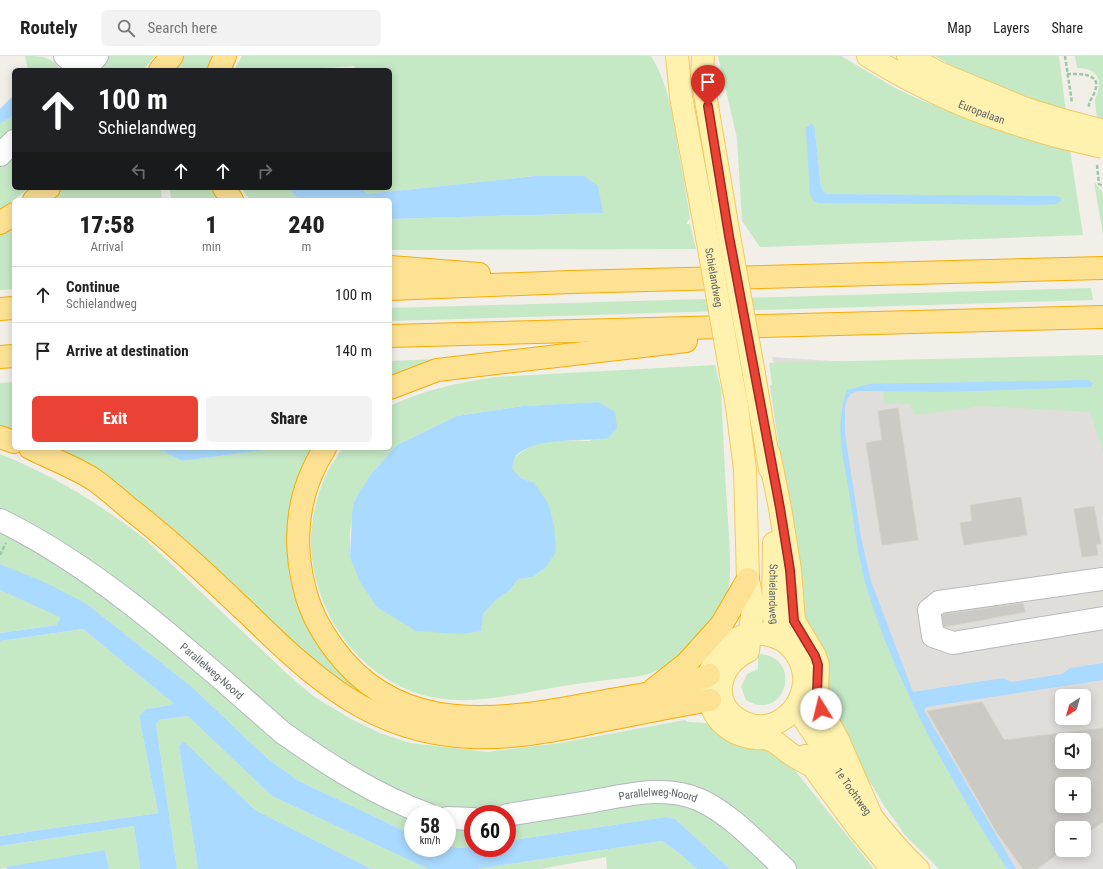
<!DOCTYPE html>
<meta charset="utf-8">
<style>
:root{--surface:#fff;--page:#f2f2f2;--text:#222;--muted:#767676;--line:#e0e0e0;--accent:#ea4335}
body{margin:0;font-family:"Roboto Condensed",sans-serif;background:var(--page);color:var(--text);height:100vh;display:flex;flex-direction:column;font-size:15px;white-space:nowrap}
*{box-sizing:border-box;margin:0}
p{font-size:13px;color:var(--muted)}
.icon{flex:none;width:22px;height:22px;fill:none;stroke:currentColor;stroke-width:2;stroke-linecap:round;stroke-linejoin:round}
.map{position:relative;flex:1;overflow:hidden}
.sheet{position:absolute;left:12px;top:142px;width:380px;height:252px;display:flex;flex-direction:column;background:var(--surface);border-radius:6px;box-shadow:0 2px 10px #0003}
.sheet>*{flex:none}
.hud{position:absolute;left:12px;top:12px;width:380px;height:122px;border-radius:6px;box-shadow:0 2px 10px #0003;background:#202124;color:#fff;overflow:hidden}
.needle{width:26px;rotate:217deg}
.buttons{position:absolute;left:1055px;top:633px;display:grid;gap:8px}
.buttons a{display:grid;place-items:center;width:36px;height:36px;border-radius:6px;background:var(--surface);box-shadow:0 2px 10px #0003;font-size:20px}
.speed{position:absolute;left:404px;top:749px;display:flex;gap:8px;font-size:20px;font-weight:700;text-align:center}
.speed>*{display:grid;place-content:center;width:52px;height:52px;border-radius:50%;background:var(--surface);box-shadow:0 2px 10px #0003;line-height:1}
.speed small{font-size:10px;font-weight:400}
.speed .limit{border:6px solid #d22;background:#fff;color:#111}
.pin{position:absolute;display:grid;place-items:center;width:34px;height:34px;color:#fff;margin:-41px -17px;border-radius:50% 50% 50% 0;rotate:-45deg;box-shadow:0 0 4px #0007}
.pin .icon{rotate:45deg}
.me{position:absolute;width:44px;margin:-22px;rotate:351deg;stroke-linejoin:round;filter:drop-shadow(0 0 3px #0008)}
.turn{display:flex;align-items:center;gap:14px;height:84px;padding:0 20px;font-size:18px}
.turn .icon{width:52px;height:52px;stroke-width:2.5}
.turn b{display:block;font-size:28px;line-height:34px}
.lanes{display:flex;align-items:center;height:38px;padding:0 20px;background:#0003;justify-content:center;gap:20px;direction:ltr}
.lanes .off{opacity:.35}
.eta{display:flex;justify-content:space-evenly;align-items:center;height:68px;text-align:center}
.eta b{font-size:24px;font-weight:800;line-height:28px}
.button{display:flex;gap:8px;margin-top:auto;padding:8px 20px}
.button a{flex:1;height:46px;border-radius:6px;background:var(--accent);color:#fff;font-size:16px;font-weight:800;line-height:46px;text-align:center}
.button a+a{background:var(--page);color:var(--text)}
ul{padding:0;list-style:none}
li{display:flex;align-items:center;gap:12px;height:56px;padding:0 20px;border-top:1px solid var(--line)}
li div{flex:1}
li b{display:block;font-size:15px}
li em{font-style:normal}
header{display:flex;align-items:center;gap:24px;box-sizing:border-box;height:56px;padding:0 20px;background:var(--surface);border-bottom:1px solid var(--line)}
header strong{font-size:19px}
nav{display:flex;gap:22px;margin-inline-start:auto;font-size:14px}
.search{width:280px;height:36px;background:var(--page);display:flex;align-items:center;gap:10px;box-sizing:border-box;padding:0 14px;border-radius:6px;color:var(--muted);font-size:15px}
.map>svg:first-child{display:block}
.industrial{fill:#e0deda;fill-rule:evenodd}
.green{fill:#c5e8c5;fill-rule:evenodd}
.water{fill:#aadaff}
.building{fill:#cccac5;stroke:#d6d1c6;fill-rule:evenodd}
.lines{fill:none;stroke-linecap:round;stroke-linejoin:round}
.minor-casing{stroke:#b5b8bc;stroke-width:24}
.major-casing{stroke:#f2c960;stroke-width:24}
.highway-casing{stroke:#f9ab00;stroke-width:24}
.path{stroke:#9cc7a9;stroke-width:2.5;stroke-dasharray:4 2;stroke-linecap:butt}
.minor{stroke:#fff;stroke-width:22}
.major{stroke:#fff2af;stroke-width:22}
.highway{stroke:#fde293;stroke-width:22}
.major-bridge-casing{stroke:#f2c960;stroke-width:24;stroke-linecap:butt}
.major-bridge{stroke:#fff2af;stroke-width:22}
.route-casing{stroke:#982c22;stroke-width:10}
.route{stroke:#ea4335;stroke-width:7}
.labels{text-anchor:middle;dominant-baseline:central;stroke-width:3;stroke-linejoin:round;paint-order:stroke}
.street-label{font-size:11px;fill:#5f6368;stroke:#fff}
</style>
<header>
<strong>Routely</strong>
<div class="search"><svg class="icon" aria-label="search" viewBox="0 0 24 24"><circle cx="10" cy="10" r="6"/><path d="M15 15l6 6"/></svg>Search here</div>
<nav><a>Map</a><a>Layers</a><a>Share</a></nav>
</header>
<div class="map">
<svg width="1103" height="813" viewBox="0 0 1103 813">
<rect width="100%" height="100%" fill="#f1efe8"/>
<path class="industrial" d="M772,301L1103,323V813H985L857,565ZM1062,640H1084V662H1062ZM1062,684H1084V706H1062ZM1062,728H1084V750H1062ZM1062,772H1084V794H1062Z"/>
<g class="green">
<path d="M25,0C40,0 53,0 60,14H28Z"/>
<polygon points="106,0 155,0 143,14 93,14"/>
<polygon points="184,0 217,0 211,14 171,14"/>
<path d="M242,0H651C670,30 674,69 680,104C684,123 687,143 690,162L686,168H690L696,193L390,194V163L603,157L535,120L366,138L363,132H390V14H356L354,10L322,12L317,14H234Z"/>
<path d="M718,0H841L897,33L925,46L1070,94L1083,179L760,191L742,165L737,82ZM815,74L821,132L826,138L1056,140L810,138Z"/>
<polygon points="935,0 1059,0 1066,57 964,17"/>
<path d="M1075,0H1103V66L1097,64L1095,44C1103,26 1100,12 1077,12Z"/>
<polygon points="14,59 14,75 0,88 0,68"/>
<polygon points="14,94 14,132 28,132 0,156 0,107"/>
<polygon points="1094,126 1103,136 1103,178"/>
<polygon points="61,132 161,132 162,144 47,144"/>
<polygon points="170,132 214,132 221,144 171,144"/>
<polygon points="241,132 289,132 296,141 302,144 250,144"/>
<polygon points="14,169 14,233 0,234 0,178"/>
<polygon points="1091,232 1093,244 390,265 390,252"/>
<polygon points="1103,299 1103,395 1090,356 982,350 915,359 910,348 885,348 883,339 885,334 943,336 952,334 855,331 841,351 867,534 911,645 957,728 1007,813 939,813 905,779 885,751 836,670 805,571 770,330 772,329 769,307"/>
<polygon points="437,303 390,325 390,305"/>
<path d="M715,309L721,333C723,377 725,421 728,465C729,484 733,526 726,542C712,572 681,608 648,618C640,621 631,621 623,622C603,624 583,627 563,630C527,636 480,648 444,643C375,635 324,576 313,509C306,470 318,423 343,392H390V350C424,334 459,326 496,321ZM598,346L615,357L590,385C568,384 534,382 517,400C514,403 513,408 512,412L521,422L534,427L546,511L533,521L518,523L510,534L496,544L483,558L481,574L350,501V475L354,446L371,418L397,389L457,360L523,350Z"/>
<polygon points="14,326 14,380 0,375 0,327"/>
<polygon points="40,392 158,392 182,405 265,394 267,392 318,392 310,406 308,567 428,667 355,638"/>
<path d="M0,398C53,419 100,448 145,483L285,616L313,640L351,663L380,677L410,687L488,696L560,687L685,664L688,666L705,667L770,695L793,712L874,813H794L704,740L452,757L434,753L349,713L0,455Z"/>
<polygon points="0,472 55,502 413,760 413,779 297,724 268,703 192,631 87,548 0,508"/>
<polygon points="0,534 60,560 57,569 0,577"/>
<polygon points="83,573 173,647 171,649 146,653 139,660 158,757 0,780 0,585"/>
<path d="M758,598C805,600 785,668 746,644L741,631L747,618L758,613Z"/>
<polygon points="189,660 272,740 428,813 372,813 255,754 183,686 179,690 198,813 177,813 156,668 159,664"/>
<polygon points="664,743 712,759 775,813 730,813 675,763 666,761 507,785 507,765"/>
<polygon points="447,768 473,770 473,790 460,792 447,790"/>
<polygon points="134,770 140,813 109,813 105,794 0,813 0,790"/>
<polygon points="662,785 679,797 697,813 607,813 606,801 540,813 477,813"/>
</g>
<g class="water">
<polygon points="14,39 14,59 0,68 0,53"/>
<polygon points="812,67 815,74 821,132 826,138 1056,140 1061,142 1061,145 1057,148 1034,149 818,147 813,144 810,138 806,72"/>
<polygon points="535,120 584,120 598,130 603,157 390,163 390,144 302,144 296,141 289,132 363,132 366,138"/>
<path d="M1088,324L1093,327L1091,331L943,336L857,335L851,338L847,344L845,351V378L861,481L871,525L913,636L1003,622L1011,626L1062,618L1070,612L1103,607V624L926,651L924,654L1016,813H1007C952,727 899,634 868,536C858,504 854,468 849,435C843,400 834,369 847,334L869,328Z"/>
<path d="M598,346L615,356L617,372L608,382C583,386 535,380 516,400C514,403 513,409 512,412L521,422L534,427L548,447L554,469L556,496L546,511L533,521L518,523L510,534L496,544L483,558L481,575L461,578L416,575L377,551L360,526L350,501L352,457L354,446L360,435L371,418L397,389L457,360L523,350Z"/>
<polygon points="158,392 185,392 188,394 267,392 266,394 182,405"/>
<polygon points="0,508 44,526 87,548 192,631 268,703 297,724 413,779 413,792 447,792 447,790 460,792 473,790 473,792 507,792 507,785 666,761 675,763 730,813 697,813 679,797 662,785 477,813 428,813 272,740 188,660 159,664 156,668 177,813 140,813 134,770 0,790 0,780 158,757 139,660 146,653 171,649 173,647 83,573 0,585 0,577 57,569 60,561 0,534"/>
<polygon points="183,685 255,754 372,813 198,813 179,690"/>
<polygon points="105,794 109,813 7,813 6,811"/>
</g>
<g class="building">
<polygon points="898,352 918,484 882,489 866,387 882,384 878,355"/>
<polygon points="1021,441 1027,479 964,489 960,467 972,465 970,449"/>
<polygon points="1094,450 1101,488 1096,488 1098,499 1082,501 1074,453"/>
<polygon points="1023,547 1025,556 944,571 942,559 944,558"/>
<path d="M982,646L1004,684L1103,672V766L1084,779V772H1062V794H1063L1037,813H1023L997,777L927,655ZM1062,684H1084V706H1062ZM1062,728H1084V750H1062Z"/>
</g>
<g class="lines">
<g class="minor-casing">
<g id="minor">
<polyline points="65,0 83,14"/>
<polyline points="84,14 97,0"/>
<polyline points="0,99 14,85"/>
<path id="s1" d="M0,464C103,514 197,602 283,677C329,709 375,739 427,758"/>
<polyline points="1103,523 939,546 929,554 933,580 953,587 1103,562"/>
<path id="s2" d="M507,759C532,755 557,751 582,747C620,741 663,727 700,744C731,758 760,790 785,813"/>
<polyline points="447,762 473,763"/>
</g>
</g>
<g class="major-casing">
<g id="major">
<polyline points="677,0 681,41 707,181"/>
<polyline points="703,0 702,20 729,180"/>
<path id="s3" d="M868,0C906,23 947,44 989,59C1011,67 1033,73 1056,80"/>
<polyline points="908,0 939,17 1026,53 1059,63"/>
<path d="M731,318L737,350L745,414L748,523L753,551L748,595C719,608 709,646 739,664C772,683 806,654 804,620C803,604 792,588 778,582C730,560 685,623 721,666C730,675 743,681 756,682C760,683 764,681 768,683C776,685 781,691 788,696C796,702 805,706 814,711"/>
<polyline points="754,318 770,413"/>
<polyline points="769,398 780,452 790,514 794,565 815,600 818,609 817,638 821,653 838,684 870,757"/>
<path id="s4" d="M774,487L773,555L777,581"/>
<path id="s5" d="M796,651C834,706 869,767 918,813"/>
<polyline points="805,700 858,772 892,813"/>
</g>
</g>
<g class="highway-casing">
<g id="highway">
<polyline points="160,14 172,0"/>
<polyline points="219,14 225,0"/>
<polyline points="224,132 232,144"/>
<polyline points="34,144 49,132"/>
<polyline points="0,167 14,158"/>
<polyline points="390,211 479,218"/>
<polyline points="390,233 570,226 1103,212"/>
<polyline points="0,253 14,252"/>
<polyline points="390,280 1103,261"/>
<polyline points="0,301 14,300"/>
<polyline points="390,332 437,314 686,285"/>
<polyline points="0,381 14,386"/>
<path d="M30,392C50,402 74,411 93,423C106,432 118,443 130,453C170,484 207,519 244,554C312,620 370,677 470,681C511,683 552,675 591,667C631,659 670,651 710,644"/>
<path d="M325,392C297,436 292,484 305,534C311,559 327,585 344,605C406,676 495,665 578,650C608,645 638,639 667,634L683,630L709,619"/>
<polyline points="654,633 686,608 722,568 748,523"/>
</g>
</g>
<g class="path">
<polyline points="1065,0 1072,47"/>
<path d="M1067,18C1078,18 1102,16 1095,35C1093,42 1088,45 1089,52"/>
<polyline points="1097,109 1099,128 1103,130"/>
<polyline points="0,499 6,487"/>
</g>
<use href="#minor" class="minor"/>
<use href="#major" class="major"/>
<use href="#highway" class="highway"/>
<g class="major-bridge-casing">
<g id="major-bridge">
<polyline points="1059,63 1103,75"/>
<polyline points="1056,80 1103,91"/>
<polyline points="729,180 754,318"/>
<path id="s6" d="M707,181L731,318"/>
</g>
</g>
<use href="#major-bridge" class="major-bridge"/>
</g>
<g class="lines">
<g class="route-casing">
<polyline id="route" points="708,50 729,180 780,452 790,514 794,565 815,600 818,609 817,638 821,653"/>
</g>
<use href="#route" class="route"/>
</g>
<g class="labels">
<g class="street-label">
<text stroke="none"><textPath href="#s3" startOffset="127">Europalaan</textPath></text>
<text stroke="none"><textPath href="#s6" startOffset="41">Schielandweg</textPath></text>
<text stroke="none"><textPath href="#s4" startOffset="51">Schielandweg</textPath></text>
<text stroke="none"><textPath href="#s1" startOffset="261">Parallelweg-Noord</textPath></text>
<text stroke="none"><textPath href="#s5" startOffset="102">1e Tochtweg</textPath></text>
<text stroke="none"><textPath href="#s2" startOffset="153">Parallelweg-Noord</textPath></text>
</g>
</g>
</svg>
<div class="buttons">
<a><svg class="needle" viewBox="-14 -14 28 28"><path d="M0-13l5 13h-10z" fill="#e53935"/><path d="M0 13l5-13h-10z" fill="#767676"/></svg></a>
<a><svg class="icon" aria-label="sound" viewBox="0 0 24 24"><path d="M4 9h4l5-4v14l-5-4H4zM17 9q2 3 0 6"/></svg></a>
<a>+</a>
<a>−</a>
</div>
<div class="speed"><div>58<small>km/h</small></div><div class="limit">60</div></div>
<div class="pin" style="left:708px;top:50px;background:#d93025"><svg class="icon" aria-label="arrive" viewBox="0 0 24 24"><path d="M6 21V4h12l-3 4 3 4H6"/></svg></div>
<svg class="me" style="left:821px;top:653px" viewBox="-20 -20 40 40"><circle r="19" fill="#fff"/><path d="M0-13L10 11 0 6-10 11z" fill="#ea4335"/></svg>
<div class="hud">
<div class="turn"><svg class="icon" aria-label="ahead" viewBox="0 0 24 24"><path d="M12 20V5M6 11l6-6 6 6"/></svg><div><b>100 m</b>Schielandweg</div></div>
<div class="lanes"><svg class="icon off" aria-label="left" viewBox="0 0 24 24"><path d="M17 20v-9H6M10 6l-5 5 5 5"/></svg><svg class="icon" aria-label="ahead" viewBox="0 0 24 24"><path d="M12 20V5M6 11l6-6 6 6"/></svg><svg class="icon" aria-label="ahead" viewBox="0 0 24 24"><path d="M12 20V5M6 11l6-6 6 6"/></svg><svg class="icon off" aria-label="right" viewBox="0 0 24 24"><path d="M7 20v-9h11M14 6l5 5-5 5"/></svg></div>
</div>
<section class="sheet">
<div class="eta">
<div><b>17:58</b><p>Arrival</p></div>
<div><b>1</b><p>min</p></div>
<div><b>240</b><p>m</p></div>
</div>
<ul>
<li><svg class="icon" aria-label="ahead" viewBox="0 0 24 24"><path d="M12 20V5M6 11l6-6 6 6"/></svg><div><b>Continue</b><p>Schielandweg</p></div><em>100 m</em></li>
<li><svg class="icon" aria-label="arrive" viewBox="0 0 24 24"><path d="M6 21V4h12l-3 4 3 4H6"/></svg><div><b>Arrive at destination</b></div><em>140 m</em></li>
</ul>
<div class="button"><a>Exit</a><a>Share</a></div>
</section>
</div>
